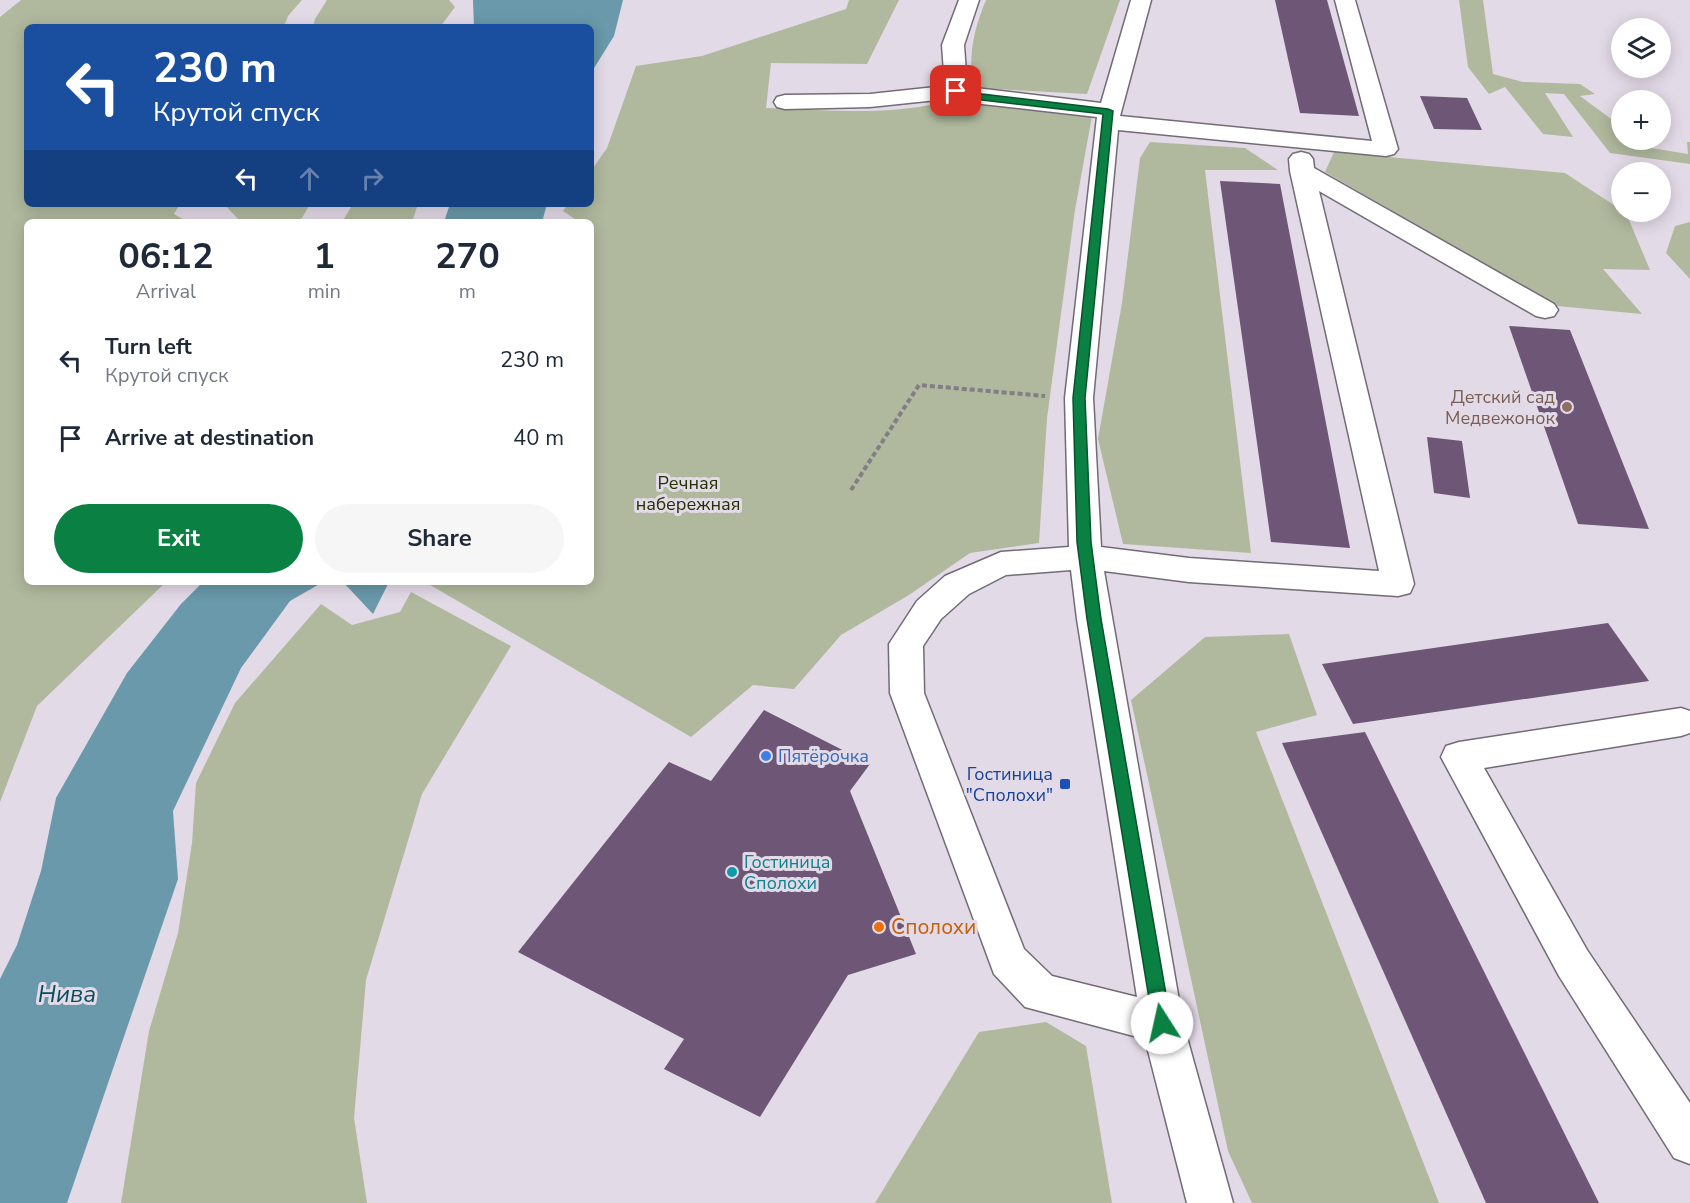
<!DOCTYPE html>
<meta charset="utf-8">
<style>
:root{--surface:#fff;--page:#f6f6f7;--text:#1f2937;--muted:#747a83;--accent:#0b8043}
body{margin:0;font-family:"Nunito Sans",sans-serif;background:var(--page);color:var(--text);height:100vh;display:flex;flex-direction:column;font-size:22px;white-space:nowrap}
*{box-sizing:border-box;margin:0}
p{font-size:20px;color:var(--muted)}
.icon{flex:none;width:33px;height:33px;fill:none;stroke:currentColor;stroke-width:2;stroke-linecap:round;stroke-linejoin:round}
.map{position:relative;flex:1;overflow:hidden}
.side{position:absolute;left:24px;top:219px;width:570px;height:366px;display:flex;flex-direction:column;background:var(--surface);border-radius:9px;box-shadow:0 3px 15px #0003}
.side>*{flex:none}
.guide{position:absolute;left:24px;top:24px;width:570px;height:183px;border-radius:9px;box-shadow:0 3px 15px #0003;background:#1a4fa0;color:#fff;overflow:hidden}
.fabs{position:absolute;left:1611px;top:18px;display:grid;gap:12px}
.fabs a{display:grid;place-items:center;width:60px;height:60px;border-radius:50%;background:var(--surface);box-shadow:0 3px 15px #0003;font-size:30px}
.pin{position:absolute;display:grid;place-items:center;width:51px;height:51px;color:#fff;margin:-26px;border-radius:12px;box-shadow:0 3px 9px #0006}
.me{position:absolute;width:66px;margin:-33px;rotate:350deg;stroke-linejoin:round;filter:drop-shadow(0 0 4px #0008)}
.turn{display:flex;align-items:center;gap:21px;height:126px;padding:0 30px;font-size:27px}
.turn .icon{width:78px;height:78px;stroke-width:2.5}
.turn b{display:block;font-size:42px;line-height:51px}
.lanes{display:flex;align-items:center;height:57px;padding:0 30px;background:#0003;justify-content:center;gap:30px;direction:ltr}
.lanes .off{opacity:.35}
.eta{display:flex;justify-content:space-evenly;align-items:center;height:102px;text-align:center}
.eta b{font-size:36px;font-weight:700;line-height:42px}
.cta{display:flex;gap:12px;margin-top:auto;padding:12px 30px}
.cta a{flex:1;height:69px;border-radius:36px;background:var(--accent);color:#fff;font-size:24px;font-weight:700;line-height:69px;text-align:center}
.cta a+a{background:var(--page);color:var(--text)}
ul{padding:0;list-style:none}
li{display:flex;align-items:center;gap:18px;height:78px;padding:0 30px}
li div{flex:1}
li b{display:block;font-size:22px}
li em{font-style:normal}
.map>svg:first-child{display:block}
.green{fill:#b0b99e}
.water{fill:#6999aa}
.building{fill:#6d5676}
.lines{fill:none;stroke-linecap:round;stroke-linejoin:round}
.minor-casing{stroke:#736b76;stroke-width:3}
.path{stroke:#837d86;stroke-width:4;stroke-dasharray:5 3;stroke-linecap:butt}
.minor{fill:#fff;fill-rule:evenodd}
.route{fill:#0b8043;stroke:#07532c;stroke-width:1.5}
.education-dot{fill:#8d6e63;stroke:#e3dae7;stroke-width:2}
.shop-dot{fill:#3f7fe0;stroke:#e3dae7;stroke-width:2}
.transit-dot{fill:#1a4fb4;stroke:#e3dae7;stroke-width:2}
.culture-dot{fill:#0f9aa8;stroke:#e3dae7;stroke-width:2}
.food-dot{fill:#e8710a;stroke:#e3dae7;stroke-width:2}
.labels{text-anchor:middle;dominant-baseline:central;stroke-width:6;stroke-linejoin:round;paint-order:stroke}
.education-label{font-size:18px;fill:#785e54;stroke:#e3dae7;text-anchor:end}
.park-label{font-size:18px;fill:#253000;stroke:#e3dae7}
.shop-label{font-size:18px;fill:#366cbe;stroke:#e3dae7;text-anchor:start}
.transit-label{font-size:18px;fill:#164399;stroke:#e3dae7;text-anchor:end}
.culture-label{font-size:18px;fill:#0d838f;stroke:#e3dae7;text-anchor:start}
.near-food-label{font-size:21px;fill:#c56008;stroke:#e3dae7;text-anchor:start}
.near-water-label{font-size:24px;font-style:italic;fill:#064d60;stroke:#e3dae7}
</style>
<div class="map">
<svg width="1690" height="1203" viewBox="0 0 1690 1203">
<rect width="100%" height="100%" fill="#e3dae7"/>
<g class="green">
<polygon points="21,0 302,0 288,16 284,27 27,27 27,204 180,204 174,214 188,222 27,222 27,582 166,582 37,706 0,802 0,17"/>
<polygon points="327,0 449,0 455,7 440,27 313,27 315,19"/>
<path d="M849,0H899L867,64L771,63L766,108C828,110 895,117 955,99L1092,116L1075,210L1047,418L1039,543L970,553L909,595L841,635L794,689L753,685L691,737L425,582H591V222H579L563,211L568,204H591V171L607,148L636,66L702,56L846,9Z"/>
<path d="M986,0H1120L1087,94L974,88C967,57 974,29 986,0Z"/>
<polygon points="1459,0 1483,0 1493,74 1523,82 1580,84 1595,94 1580,96 1618,124 1621,127 1622,140 1633,140 1639,146 1688,154 1687,142 1690,142 1690,164 1610,153 1564,94 1545,93 1573,137 1543,134 1505,87 1489,94 1468,67"/>
<polygon points="1150,142 1245,148 1278,170 1205,170 1251,553 1123,544 1098,439 1122,303 1140,158"/>
<polygon points="1334,152 1565,173 1626,213 1650,270 1603,269 1642,314 1557,306 1325,172"/>
<polygon points="224,204 310,204 302,218 293,222 245,222 238,219"/>
<polygon points="353,204 418,204 412,222 342,222"/>
<polygon points="1690,222 1690,279 1666,253 1675,226"/>
<polygon points="411,592 511,646 422,794 366,980 354,1118 367,1203 121,1203 149,1031 178,933 192,843 196,783 235,703 321,604 352,625 400,612"/>
<polygon points="1289,634 1317,715 1256,732 1439,1203 1252,1203 1228,1151 1131,700 1205,637"/>
<polygon points="1046,1022 1086,1046 1112,1203 875,1203 979,1032"/>
</g>
<g class="water">
<polygon points="473,0 623,0 614,36 591,73 591,27 474,27"/>
<polygon points="450,204 547,204 542,222 444,222"/>
<polygon points="203,582 323,582 290,601 241,668 173,811 178,879 67,1203 0,1203 0,979 17,945 41,871 56,798 127,673 181,604"/>
<polygon points="343,582 389,582 373,614"/>
</g>
<g class="building">
<polygon points="1275,0 1327,0 1359,116 1300,113"/>
<polygon points="1420,96 1467,98 1482,130 1434,129"/>
<polygon points="1220,181 1280,184 1350,548 1271,542"/>
<polygon points="1509,326 1570,330 1649,529 1578,524"/>
<polygon points="1427,437 1462,441 1470,498 1434,493"/>
<polygon points="1608,623 1649,681 1353,724 1322,664"/>
<polygon points="764,710 870,764 850,791 916,954 848,975 760,1117 664,1069 684,1039 518,952 669,762 711,781"/>
<polygon points="1365,732 1599,1203 1486,1203 1282,743"/>
</g>
<g class="lines">
<g class="minor-casing">
<g id="minor">
<path d="M959,0H979L964,45L967,87L1101,103L1131,0H1151L1120,116L1372,141L1335,0H1355L1398,149L1394,154L1386,156L1118,130L1093,398L1101,547L1189,558L1379,571L1290,171L1289,159L1293,154L1301,152L1309,154L1313,159L1314,168L1554,304L1558,310L1554,316L1545,318L1536,316L1319,191L1414,584L1410,593L1398,596L1189,582L1104,571L1183,1023L1233,1203H1187L1145,1039L1025,1007L994,974L890,693L889,644L917,601L945,576L1001,552L1069,547L1065,398L1097,117L982,104L956,98L870,107L785,109L777,107L774,102L777,97L785,95L870,94L945,86L942,45ZM1071,570L1077,619L1137,997L1052,976L1024,949L924,693L923,646L941,619L969,594L1006,575Z"/>
<polygon points="1681,708 1690,711 1690,733 1681,736 1484,768 1587,950 1690,1103 1690,1164 1674,1158 1559,976 1441,757 1446,746 1459,742"/>
</g>
</g>
<polyline class="path" points="851,490 919,385 1045,396"/>
<use href="#minor" class="minor"/>
</g>
<polygon class="route" points="956,88 982,94 1108,109 1113,111 1085,398 1091,542 1101,619 1171,1023 1168,1028 1162,1031 1156,1028 1153,1023 1087,619 1077,542 1073,398 1103,114 982,100 953,93 952,91"/>
<circle class="education-dot" cx="1567" cy="407" r="6"/>
<circle class="shop-dot" cx="766" cy="756" r="6"/>
<rect class="transit-dot" x="1059" y="778" width="12" height="12" rx="3"/>
<circle class="culture-dot" cx="732" cy="872" r="6"/>
<circle class="food-dot" cx="879" cy="927" r="6"/>
<g class="labels">
<g class="education-label">
<text x="1555" y="397">Детский сад<tspan x="1555" dy="21">Медвежонок</tspan></text>
</g>
<g class="park-label">
<text x="688" y="483">Речная<tspan x="688" dy="21">набережная</tspan></text>
</g>
<g class="shop-label">
<text x="778" y="756">Пятёрочка</text>
</g>
<g class="transit-label">
<text x="1053" y="774">Гостиница<tspan x="1053" dy="21">"Сполохи"</tspan></text>
</g>
<g class="culture-label">
<text x="744" y="862">Гостиница<tspan x="744" dy="21">Сполохи</tspan></text>
</g>
<g class="near-food-label">
<text x="891" y="927">Сполохи</text>
</g>
<g class="near-water-label">
<text x="67" y="994">Нива</text>
</g>
</g>
</svg>
<div class="fabs">
<a><svg class="icon" aria-label="layers" viewBox="0 0 24 24"><path d="M12 4l9 5-9 5-9-5zM3 14l9 5 9-5"/></svg></a>
<a>+</a>
<a>−</a>
</div>
<div class="pin" style="left:956px;top:91px;background:#d93025"><svg class="icon" aria-label="arrive" viewBox="0 0 24 24"><path d="M6 21V4h12l-3 4 3 4H6"/></svg></div>
<svg class="me" style="left:1162px;top:1023px" viewBox="-20 -20 40 40"><circle r="19" fill="#fff"/><path d="M0-13L10 11 0 6-10 11z" fill="#0b8043"/></svg>
<div class="guide">
<div class="turn"><svg class="icon" aria-label="left" viewBox="0 0 24 24"><path d="M17 20v-9H6M10 6l-5 5 5 5"/></svg><div><b>230 m</b>Крутой спуск</div></div>
<div class="lanes"><svg class="icon" aria-label="left" viewBox="0 0 24 24"><path d="M17 20v-9H6M10 6l-5 5 5 5"/></svg><svg class="icon off" aria-label="ahead" viewBox="0 0 24 24"><path d="M12 20V5M6 11l6-6 6 6"/></svg><svg class="icon off" aria-label="right" viewBox="0 0 24 24"><path d="M7 20v-9h11M14 6l5 5-5 5"/></svg></div>
</div>
<section class="side">
<div class="eta">
<div><b>06:12</b><p>Arrival</p></div>
<div><b>1</b><p>min</p></div>
<div><b>270</b><p>m</p></div>
</div>
<ul>
<li><svg class="icon" aria-label="left" viewBox="0 0 24 24"><path d="M17 20v-9H6M10 6l-5 5 5 5"/></svg><div><b>Turn left</b><p>Крутой спуск</p></div><em>230 m</em></li>
<li><svg class="icon" aria-label="arrive" viewBox="0 0 24 24"><path d="M6 21V4h12l-3 4 3 4H6"/></svg><div><b>Arrive at destination</b></div><em>40 m</em></li>
</ul>
<div class="cta"><a>Exit</a><a>Share</a></div>
</section>
</div>
